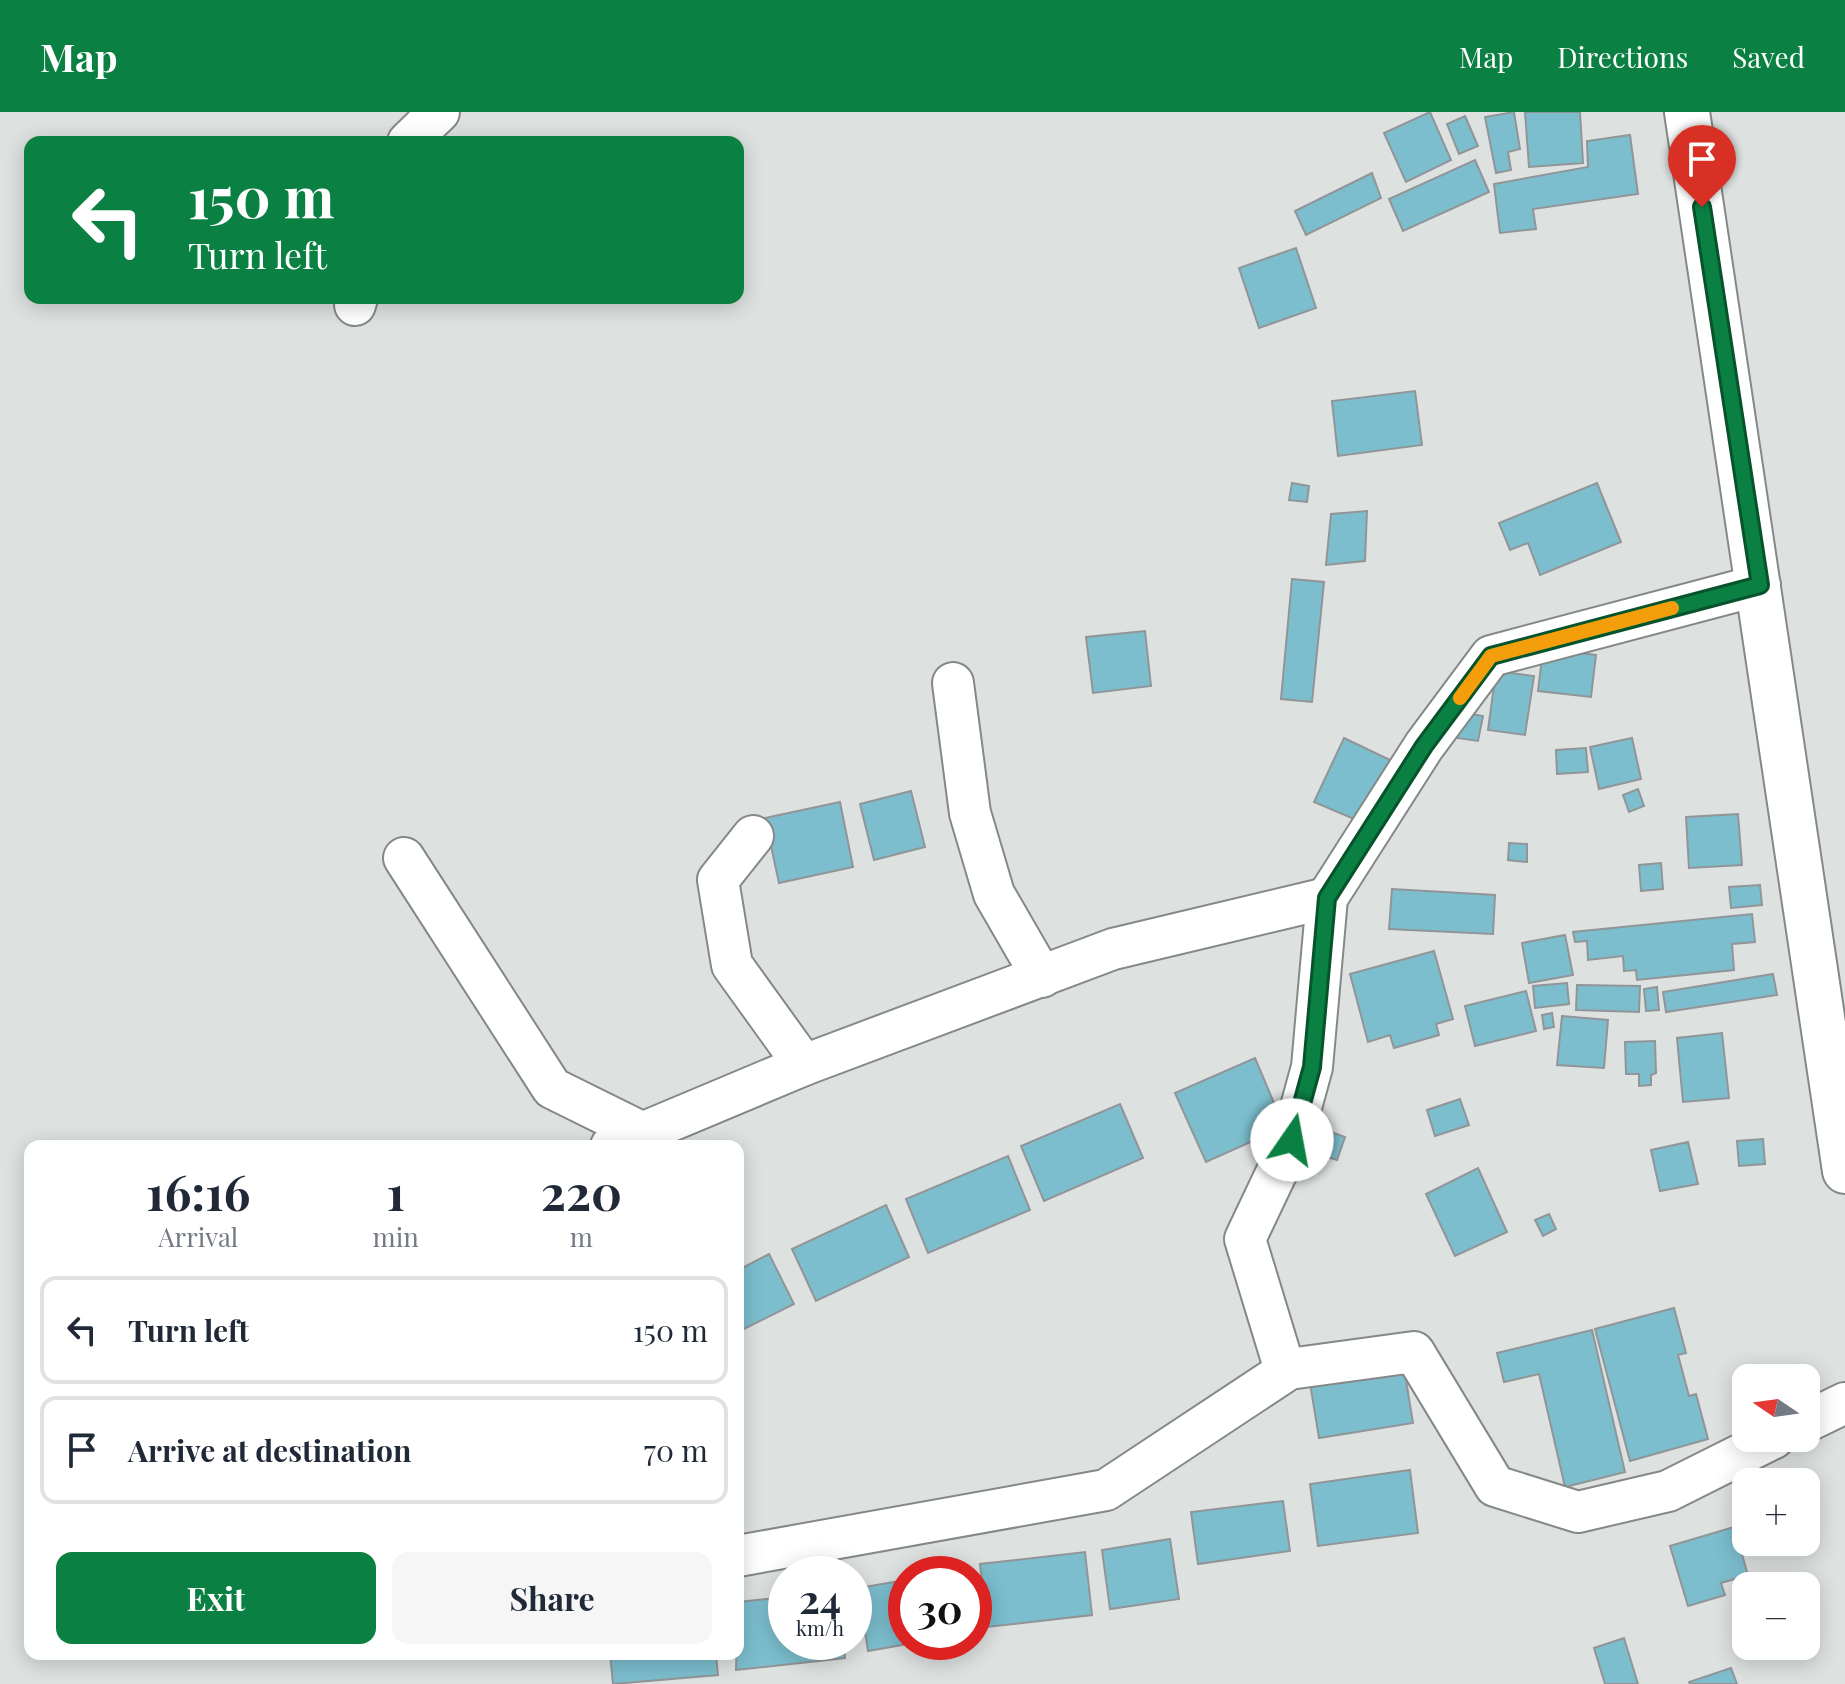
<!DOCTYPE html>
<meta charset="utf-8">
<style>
:root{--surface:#fff;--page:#f6f6f7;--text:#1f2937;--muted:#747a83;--line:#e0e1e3;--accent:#0b8043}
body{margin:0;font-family:"Playfair Display",serif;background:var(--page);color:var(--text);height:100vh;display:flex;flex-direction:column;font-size:30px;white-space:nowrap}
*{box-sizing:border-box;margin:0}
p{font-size:26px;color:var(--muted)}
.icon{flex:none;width:44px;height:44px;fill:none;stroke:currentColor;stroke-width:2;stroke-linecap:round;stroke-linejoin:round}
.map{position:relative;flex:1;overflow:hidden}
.panel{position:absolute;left:24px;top:1028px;width:720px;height:520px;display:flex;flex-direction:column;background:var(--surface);border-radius:16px;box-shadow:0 4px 20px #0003}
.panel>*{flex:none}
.banner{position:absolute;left:24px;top:24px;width:720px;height:168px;border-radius:16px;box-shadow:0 4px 20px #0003;background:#0b8043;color:#fff;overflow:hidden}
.needle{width:52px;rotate:283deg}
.buttons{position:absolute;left:1732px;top:1252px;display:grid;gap:16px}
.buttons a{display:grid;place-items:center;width:88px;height:88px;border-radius:16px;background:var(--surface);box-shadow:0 4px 20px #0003;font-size:40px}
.speed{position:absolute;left:768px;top:1444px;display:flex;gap:16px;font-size:40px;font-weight:700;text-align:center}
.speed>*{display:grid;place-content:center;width:104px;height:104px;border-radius:50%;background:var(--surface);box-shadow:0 4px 20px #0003;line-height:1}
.speed small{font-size:20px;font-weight:400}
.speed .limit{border:12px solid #d22;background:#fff;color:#111}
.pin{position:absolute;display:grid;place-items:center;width:68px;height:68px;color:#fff;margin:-82px -34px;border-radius:50% 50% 50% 0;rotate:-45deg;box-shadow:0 0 8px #0007}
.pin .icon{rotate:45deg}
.me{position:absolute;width:88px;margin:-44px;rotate:12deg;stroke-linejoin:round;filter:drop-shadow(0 0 6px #0008)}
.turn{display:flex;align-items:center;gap:28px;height:168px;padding:0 32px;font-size:36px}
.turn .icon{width:104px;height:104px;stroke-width:2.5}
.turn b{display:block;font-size:56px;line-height:68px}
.eta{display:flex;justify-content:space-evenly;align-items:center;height:136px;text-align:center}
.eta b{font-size:48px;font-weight:700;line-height:56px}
.button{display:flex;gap:16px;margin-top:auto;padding:16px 32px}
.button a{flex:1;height:92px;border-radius:16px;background:var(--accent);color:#fff;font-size:32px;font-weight:700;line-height:92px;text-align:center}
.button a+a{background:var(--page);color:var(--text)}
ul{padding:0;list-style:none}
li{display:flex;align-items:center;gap:24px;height:108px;margin:0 16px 12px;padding:0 16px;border:4px solid var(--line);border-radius:16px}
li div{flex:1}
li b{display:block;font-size:30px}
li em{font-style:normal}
header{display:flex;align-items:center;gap:48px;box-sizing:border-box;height:112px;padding:0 40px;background:var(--accent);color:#fff}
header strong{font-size:38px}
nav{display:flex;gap:44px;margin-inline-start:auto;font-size:28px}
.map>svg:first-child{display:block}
.building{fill:#7cbece;stroke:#919597;stroke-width:2}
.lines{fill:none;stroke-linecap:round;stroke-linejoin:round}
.street-casing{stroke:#848988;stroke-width:44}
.secondary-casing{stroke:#848988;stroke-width:48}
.street{stroke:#fff;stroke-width:40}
.secondary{stroke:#fff;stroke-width:44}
.route-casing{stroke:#07532c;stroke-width:20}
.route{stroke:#0b8043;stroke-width:14}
.slow{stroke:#f59e0b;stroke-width:14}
</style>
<header>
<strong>Map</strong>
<nav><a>Map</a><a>Directions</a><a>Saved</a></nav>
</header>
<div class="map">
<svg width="1845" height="1572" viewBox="0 0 1845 1572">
<rect width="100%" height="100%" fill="#dde2e1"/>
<g class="building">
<polygon points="1430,0 1451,48 1406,70 1384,21"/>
<polygon points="1514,0 1520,37 1508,40 1511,58 1496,61 1485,5"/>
<polygon points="1525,0 1580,0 1583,51 1529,55"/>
<polygon points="1465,4 1478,34 1459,42 1447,12"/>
<polygon points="1630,23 1638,82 1533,97 1536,117 1500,121 1494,72 1588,55 1587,29"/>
<polygon points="1475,48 1489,80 1403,119 1389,87"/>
<polygon points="1372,61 1381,86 1306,123 1295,99"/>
<polygon points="1296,136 1316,196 1259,216 1239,156"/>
<polygon points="1415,279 1422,333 1338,344 1332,289"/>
<polygon points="1292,371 1309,374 1307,390 1289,388"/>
<polygon points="1597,371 1621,430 1540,463 1528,431 1510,438 1499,411"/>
<polygon points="1367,399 1365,449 1326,453 1331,402"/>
<polygon points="1292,467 1324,470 1312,590 1281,587"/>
<polygon points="1145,519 1151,574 1093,581 1086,525"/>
<polygon points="1543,537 1596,543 1591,585 1538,579"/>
<polygon points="1496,559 1534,564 1525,623 1488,618"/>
<polygon points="1454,599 1483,604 1478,629 1450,625"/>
<polygon points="1344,626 1390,648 1354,707 1314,690"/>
<polygon points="1632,626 1641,667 1599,677 1590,635"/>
<polygon points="1586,636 1588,660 1557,662 1556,638"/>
<polygon points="1638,677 1644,694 1629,700 1623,683"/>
<polygon points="911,679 925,735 874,748 860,692"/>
<polygon points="840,690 853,755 779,771 765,706"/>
<polygon points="1738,702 1742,753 1689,756 1686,705"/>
<polygon points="1509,731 1527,732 1527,750 1508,748"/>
<polygon points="1661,751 1663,777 1641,779 1639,753"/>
<polygon points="1760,773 1762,793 1731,796 1729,775"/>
<polygon points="1392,777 1495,783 1493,822 1389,817"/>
<polygon points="1752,802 1755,830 1732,832 1734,858 1637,868 1636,858 1624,859 1623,844 1588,848 1587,829 1575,830 1573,820"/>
<polygon points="1565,823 1573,863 1529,871 1522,831"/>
<polygon points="1434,839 1453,907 1436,912 1439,923 1394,936 1390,923 1368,930 1350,862"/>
<polygon points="1773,862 1777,883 1666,900 1663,880"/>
<polygon points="1567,871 1569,892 1535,896 1533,874"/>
<polygon points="1577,873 1640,874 1639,900 1576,898"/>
<polygon points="1657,875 1659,898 1646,899 1644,877"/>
<polygon points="1526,879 1536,919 1475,934 1465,894"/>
<polygon points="1552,901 1554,915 1544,917 1542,903"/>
<polygon points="1562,904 1608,908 1604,956 1557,953"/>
<polygon points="1722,921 1729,986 1683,990 1677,926"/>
<polygon points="1655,929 1656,961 1651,963 1651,973 1639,974 1639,962 1626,962 1625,930"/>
<polygon points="1255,946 1284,1015 1206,1050 1175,981"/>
<polygon points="1460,987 1469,1013 1435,1024 1427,998"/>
<polygon points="1120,992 1143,1046 1044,1089 1021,1034"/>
<polygon points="1326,1018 1345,1025 1337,1048 1318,1042"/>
<polygon points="1763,1027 1765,1052 1739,1054 1737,1029"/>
<polygon points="1688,1030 1698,1072 1660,1079 1651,1038"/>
<polygon points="1008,1044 1030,1098 928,1141 906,1087"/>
<polygon points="1478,1056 1507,1120 1455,1144 1426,1082"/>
<polygon points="886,1093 909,1145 816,1189 792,1137"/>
<polygon points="1549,1102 1556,1117 1543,1124 1535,1108"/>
<polygon points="769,1142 794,1192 738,1220 738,1158"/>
<polygon points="1674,1196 1686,1241 1678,1243 1689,1284 1696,1282 1708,1327 1630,1349 1595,1217"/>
<polygon points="1592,1218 1625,1360 1565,1375 1539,1262 1504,1270 1497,1241"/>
<polygon points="1403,1250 1413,1311 1319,1326 1309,1265"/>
<polygon points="1410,1358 1418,1421 1318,1434 1310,1372"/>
<polygon points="1283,1389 1290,1439 1198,1452 1191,1400"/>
<polygon points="1734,1415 1748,1463 1721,1471 1725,1483 1688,1494 1670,1434"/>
<polygon points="1170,1427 1179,1487 1110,1497 1102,1438"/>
<polygon points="1085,1440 1092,1503 987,1515 980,1452"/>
<polygon points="906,1468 906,1530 919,1530 868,1539 858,1476"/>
<polygon points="786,1485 786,1530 844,1530 845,1546 736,1558 738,1490"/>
<polygon points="1624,1526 1638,1572 1605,1572 1594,1536"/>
<polygon points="610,1542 716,1542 718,1563 613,1572"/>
<polygon points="1731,1556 1737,1572 1690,1572 1689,1570"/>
</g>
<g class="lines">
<g class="street-casing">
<g id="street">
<polyline points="408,30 439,0"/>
<polyline points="355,193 357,186"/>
<polyline points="953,571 970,701 994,782 1042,865"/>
<polyline points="753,724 718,768 732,853 804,953"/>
<polyline points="404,746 552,976 641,1020"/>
<polyline points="611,1034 804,953 1113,837 1327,786"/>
<polyline points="1289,1257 1284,1255 1245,1127 1292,1028 1312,955 1327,786 1424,634 1491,544 1760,473"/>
<polyline points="1806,1310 1845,1291"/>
<polyline points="738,1444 1106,1378 1289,1257 1414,1240 1495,1374 1578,1400 1668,1379 1774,1326"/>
</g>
</g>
<g class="secondary-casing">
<polyline id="secondary" points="1687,0 1845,1059"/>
</g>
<use href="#street" class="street"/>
<use href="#secondary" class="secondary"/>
</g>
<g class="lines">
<g class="route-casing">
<polyline id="route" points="1292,1028 1312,955 1327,786 1424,634 1491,544 1760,473 1702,95"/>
</g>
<use href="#route" class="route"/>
<polyline class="slow" points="1460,586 1491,544 1672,496"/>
</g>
</svg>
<div class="buttons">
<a><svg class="needle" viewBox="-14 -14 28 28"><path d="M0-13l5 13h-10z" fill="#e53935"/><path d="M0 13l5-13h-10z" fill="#747a83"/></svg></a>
<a>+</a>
<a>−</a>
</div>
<div class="speed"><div>24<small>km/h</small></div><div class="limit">30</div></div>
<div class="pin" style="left:1702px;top:95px;background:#d93025"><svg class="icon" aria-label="arrive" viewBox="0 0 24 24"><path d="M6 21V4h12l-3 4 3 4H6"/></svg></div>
<svg class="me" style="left:1292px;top:1028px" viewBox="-20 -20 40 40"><circle r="19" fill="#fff"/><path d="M0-13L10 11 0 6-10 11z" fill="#0b8043"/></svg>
<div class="banner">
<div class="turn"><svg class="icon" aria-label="left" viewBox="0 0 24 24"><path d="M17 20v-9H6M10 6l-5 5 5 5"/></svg><div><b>150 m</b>Turn left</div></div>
</div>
<section class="panel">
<div class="eta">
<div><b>16:16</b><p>Arrival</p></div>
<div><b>1</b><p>min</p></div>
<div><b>220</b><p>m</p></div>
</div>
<ul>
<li><svg class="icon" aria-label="left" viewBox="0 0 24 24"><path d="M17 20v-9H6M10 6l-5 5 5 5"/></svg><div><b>Turn left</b></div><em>150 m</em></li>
<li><svg class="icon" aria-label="arrive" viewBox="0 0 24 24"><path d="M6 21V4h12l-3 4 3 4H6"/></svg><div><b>Arrive at destination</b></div><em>70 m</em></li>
</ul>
<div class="button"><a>Exit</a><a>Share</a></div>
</section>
</div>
